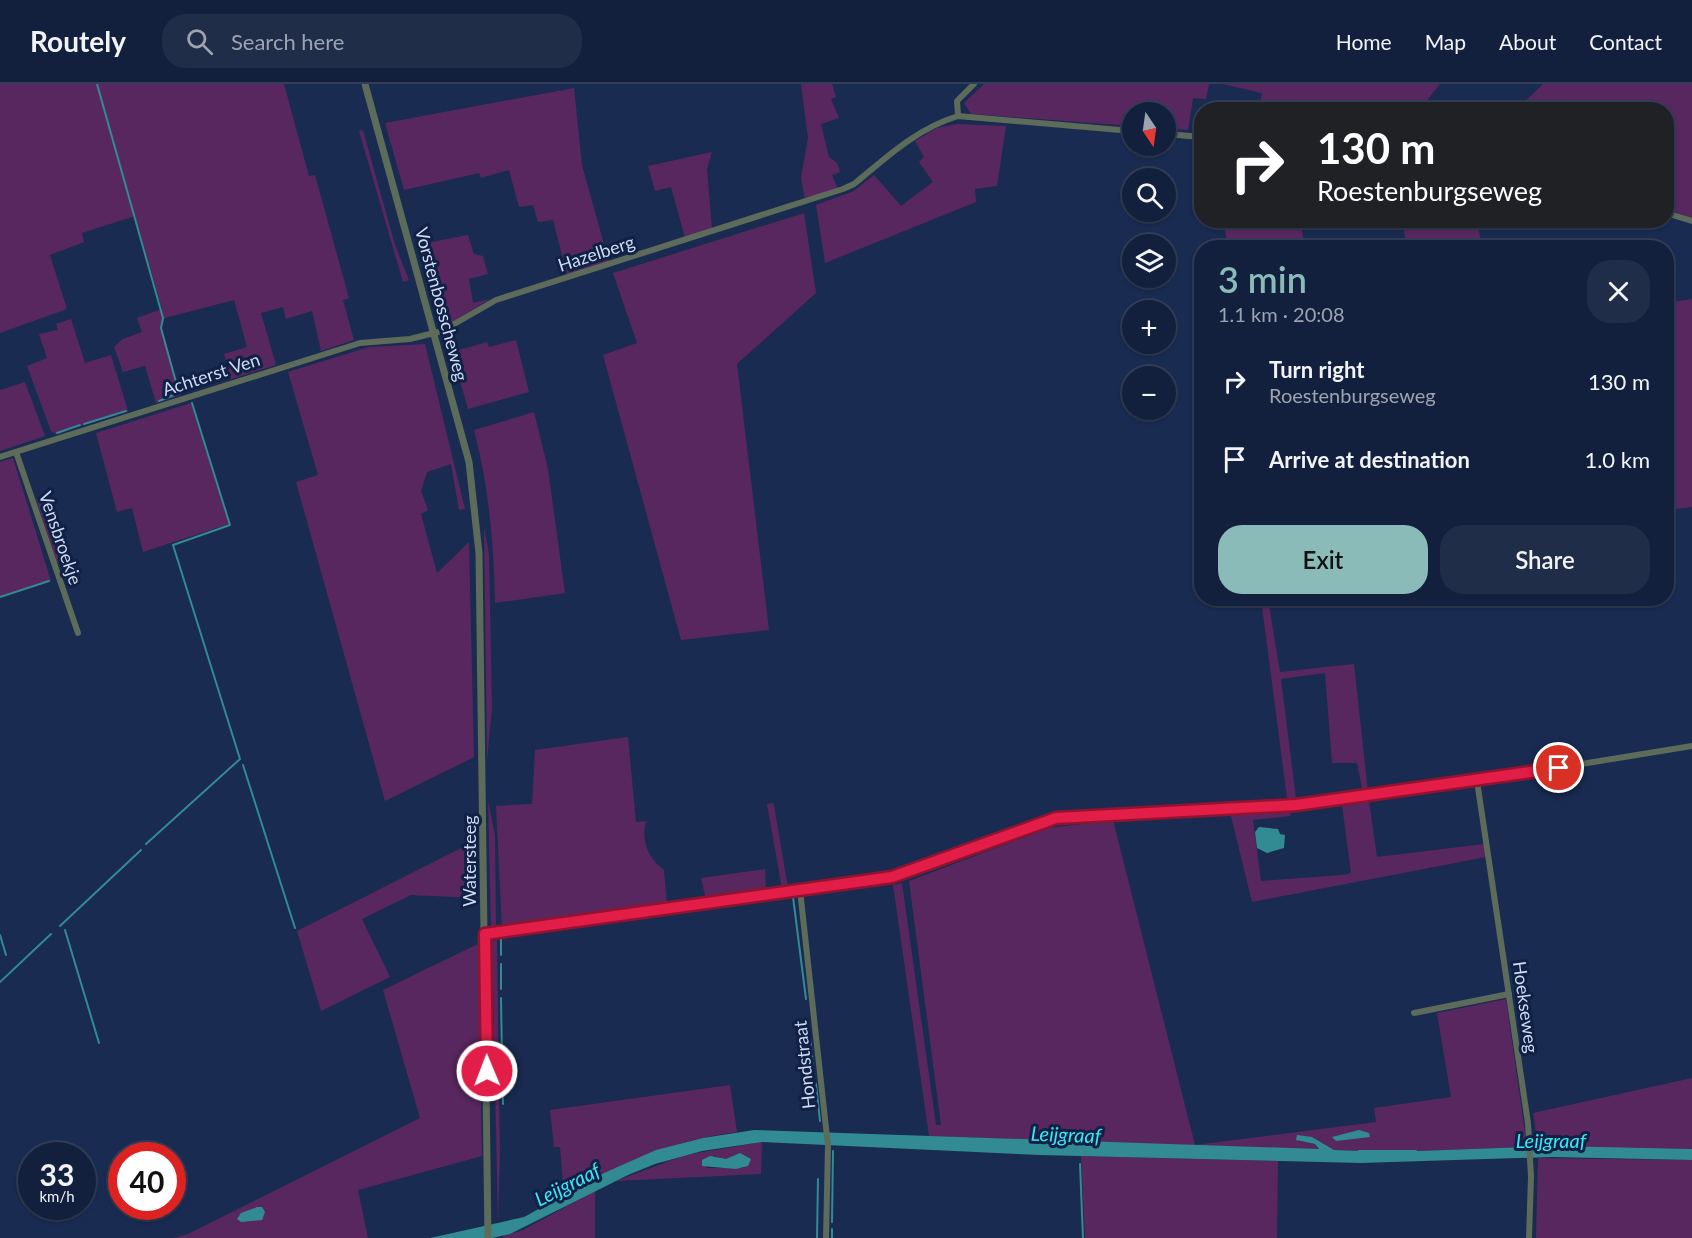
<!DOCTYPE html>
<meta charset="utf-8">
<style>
:root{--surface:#13203d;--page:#202d48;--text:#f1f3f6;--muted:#9da3b0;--line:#323e57;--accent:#8bbbb9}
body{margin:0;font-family:Lato,sans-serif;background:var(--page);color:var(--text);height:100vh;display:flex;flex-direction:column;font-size:22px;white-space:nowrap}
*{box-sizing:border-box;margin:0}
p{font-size:20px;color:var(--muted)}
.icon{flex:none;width:33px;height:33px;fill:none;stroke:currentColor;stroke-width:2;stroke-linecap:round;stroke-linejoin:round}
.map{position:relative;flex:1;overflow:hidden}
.side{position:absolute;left:1194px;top:156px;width:480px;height:366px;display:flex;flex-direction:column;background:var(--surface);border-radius:24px;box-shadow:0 2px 4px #0004,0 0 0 2px var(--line)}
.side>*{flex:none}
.hud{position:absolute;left:1194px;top:18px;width:480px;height:126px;border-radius:24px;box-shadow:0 2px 4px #0004,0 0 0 2px var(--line);background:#202124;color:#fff;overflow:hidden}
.needle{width:39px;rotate:167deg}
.buttons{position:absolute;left:1122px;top:18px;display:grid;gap:12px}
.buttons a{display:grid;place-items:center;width:54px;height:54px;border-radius:50%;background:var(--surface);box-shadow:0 2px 4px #0004,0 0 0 2px var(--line);font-size:30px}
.speed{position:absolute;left:18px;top:1058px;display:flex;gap:12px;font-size:30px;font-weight:700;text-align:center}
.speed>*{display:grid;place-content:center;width:78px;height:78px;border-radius:50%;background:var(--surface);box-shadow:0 2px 4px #0004,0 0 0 2px var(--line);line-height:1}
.speed small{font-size:15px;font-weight:400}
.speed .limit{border:9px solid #d22;background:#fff;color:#111}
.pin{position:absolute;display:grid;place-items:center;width:51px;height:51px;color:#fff;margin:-26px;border:3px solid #fff;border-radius:50%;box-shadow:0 2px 6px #0007}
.me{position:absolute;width:66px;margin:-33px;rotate:359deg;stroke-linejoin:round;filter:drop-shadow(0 0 4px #0008)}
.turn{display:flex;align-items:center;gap:21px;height:126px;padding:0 24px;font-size:27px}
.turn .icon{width:78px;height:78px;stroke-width:2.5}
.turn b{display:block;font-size:42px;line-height:51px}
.round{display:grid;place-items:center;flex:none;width:63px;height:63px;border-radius:24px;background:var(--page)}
.headline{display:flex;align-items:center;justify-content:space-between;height:102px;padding:0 24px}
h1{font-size:36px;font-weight:600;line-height:45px;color:var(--accent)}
.button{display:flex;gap:12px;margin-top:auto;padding:12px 24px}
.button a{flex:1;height:69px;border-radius:24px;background:var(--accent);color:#111;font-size:24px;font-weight:600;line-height:69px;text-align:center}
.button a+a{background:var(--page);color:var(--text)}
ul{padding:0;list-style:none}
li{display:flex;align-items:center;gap:18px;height:78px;padding:0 24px}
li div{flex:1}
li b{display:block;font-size:22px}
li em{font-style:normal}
header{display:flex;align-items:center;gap:36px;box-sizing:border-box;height:84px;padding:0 30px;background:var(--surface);border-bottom:2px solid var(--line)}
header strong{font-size:28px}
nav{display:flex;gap:33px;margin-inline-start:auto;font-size:21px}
.search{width:420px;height:54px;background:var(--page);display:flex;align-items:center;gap:15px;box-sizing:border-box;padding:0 21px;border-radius:24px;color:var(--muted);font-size:22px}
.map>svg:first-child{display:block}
.green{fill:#59275f;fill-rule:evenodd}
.water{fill:#328a92}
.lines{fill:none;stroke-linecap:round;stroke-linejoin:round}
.stream{stroke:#328a92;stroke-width:2}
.minor{stroke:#5c6b5a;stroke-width:6}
.tertiary{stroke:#5c6b5a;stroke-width:7}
.route-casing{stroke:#92132f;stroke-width:15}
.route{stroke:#e11d48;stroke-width:10}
.labels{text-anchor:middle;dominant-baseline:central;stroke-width:6;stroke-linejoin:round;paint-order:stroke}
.street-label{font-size:18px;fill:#cedbf3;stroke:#102145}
.water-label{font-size:20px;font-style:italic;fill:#3ae7f5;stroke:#102145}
</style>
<header>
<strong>Routely</strong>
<div class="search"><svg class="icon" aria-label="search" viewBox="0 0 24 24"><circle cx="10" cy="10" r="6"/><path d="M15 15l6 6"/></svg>Search here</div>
<nav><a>Home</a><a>Map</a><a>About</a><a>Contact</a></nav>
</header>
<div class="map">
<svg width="1692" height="1154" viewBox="0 0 1692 1154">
<rect width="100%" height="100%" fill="#192b51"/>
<g class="green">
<polygon points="0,0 284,0 309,92 315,91 349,214 343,216 354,256 321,267 312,227 286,235 283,223 261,229 276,281 231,295 224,270 247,263 234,216 165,234 161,242 181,311 156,319 145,282 123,288 114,263 123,255 142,248 137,234 162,225 135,132 82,149 84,158 50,171 67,225 0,249"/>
<polygon points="801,0 832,0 836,13 831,15 839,34 821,40 829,73 837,79 840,88 832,91 838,105 805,116 801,94 808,54"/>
<polygon points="984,0 1209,0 1206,15 1193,14 1188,46 1166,44 1166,28 1132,28 1132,42 971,30 964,19"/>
<polygon points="1222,0 1440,0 1420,25 1259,26 1262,9"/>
<polygon points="1543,0 1692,0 1692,134 1667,125 1666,26 1516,26"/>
<polygon points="574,4 582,81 609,178 567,191 553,136 538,138 533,121 519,123 509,86 481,94 479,89 404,106 385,39"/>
<polygon points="957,40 1006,42 997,102 975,105 976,118 825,179 816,121 854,107 874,91 901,122 933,98 919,78 924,73 915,57 937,44"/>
<polygon points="363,46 395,161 409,196 403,198 359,47"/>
<polygon points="712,68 707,85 712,145 685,154 671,103 655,107 648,82"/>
<polygon points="804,129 816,209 737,280 769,546 681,556 603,271 637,259 613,189"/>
<polygon points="1224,137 1301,137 1304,163 1227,163"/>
<polygon points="1402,137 1477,137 1482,163 1407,163"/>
<polygon points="468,151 474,170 483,172 488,190 469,195 473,219 490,215 446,242 421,160"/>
<polygon points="1666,206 1673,218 1692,215 1692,423 1667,426"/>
<polygon points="71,235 85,279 111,271 128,327 56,350 51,347 27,282 47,274 39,250 58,246 56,240"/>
<polygon points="516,256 529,308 468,325 452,268 487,258 489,263"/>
<polygon points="425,260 465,425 459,426 451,380 427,388 421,407 428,426 421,430 437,489 469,458 474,673 385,717 296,398 318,391 288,288 369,263"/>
<polygon points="25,298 45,352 0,367 0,306"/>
<polygon points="191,319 229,440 143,468 132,424 117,428 96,349"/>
<path d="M534,328L548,385L565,509L495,519C494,461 489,403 474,346Z"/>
<polygon points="13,374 51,497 0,513 0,378"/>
<polygon points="44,412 64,477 57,479 36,415"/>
<polygon points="484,443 489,470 492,624 487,676"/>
<polygon points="1261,515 1268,515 1280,588 1354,580 1368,708 1363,709 1357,679 1332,679 1325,589 1281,595 1296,714 1287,714"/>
<path d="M628,653L636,738L646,737C641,758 648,774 664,786L667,821L502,844L496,722L532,720L535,666Z"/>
<polygon points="488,716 495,752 496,844 491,845"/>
<polygon points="1369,717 1377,773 1484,760 1486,773 1252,818 1230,728 1292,724 1290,732 1253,736 1261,797 1342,791 1351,789 1342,721"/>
<polygon points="773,719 775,727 788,804 782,805 767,720"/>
<polygon points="1113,736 1195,1061 1376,1038 1374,1024 1451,1013 1437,929 1506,915 1527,1063 1390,1068 1334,1066 1312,1053 1298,1057 1315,1060 1319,1066 929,1052 893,801 902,799 936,1041 941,1041 909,797 1049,744"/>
<polygon points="475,757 477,814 411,811 362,835 390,893 321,927 297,847"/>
<polygon points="765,785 766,807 706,816 701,794"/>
<polygon points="497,856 500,1067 498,1140 492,857"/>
<polygon points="478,860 482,1072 358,1106 368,1154 174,1154 188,1150 420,1034 383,906"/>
<polygon points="1692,994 1692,1065 1538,1063 1533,1029"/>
<path d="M730,1001L737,1048C673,1056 620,1080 564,1111L560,1063H554L550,1026Z"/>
<path d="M762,1058L761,1090L616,1097L685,1071ZM714,1072L745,1084H706Z"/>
<polygon points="1081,1072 1278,1077 1277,1154 1085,1154"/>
<polygon points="1538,1074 1692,1076 1692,1154 1536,1154"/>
<polygon points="595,1107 595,1154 503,1154 503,1152 523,1146"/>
</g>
<g class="water">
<polygon points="1259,743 1278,745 1280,750 1285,751 1284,764 1267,769 1257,764 1255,748"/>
<polygon points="754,1046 1319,1065 1315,1060 1296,1056 1297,1051 1312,1053 1334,1066 1390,1068 1553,1062 1692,1065 1692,1076 1552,1073 1361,1079 1040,1071 762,1058 702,1067 655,1080 628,1091 510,1150 492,1154 430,1154 524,1133 604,1089 656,1066 703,1054"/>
<polygon points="1359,1046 1369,1049 1370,1053 1336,1057 1332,1053"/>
<polygon points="740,1069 751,1075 748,1082 736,1085 702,1082 702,1076 710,1072 726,1075"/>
<polygon points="257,1123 262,1123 265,1128 262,1136 241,1138 237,1135 241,1129"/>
</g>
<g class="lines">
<g class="stream">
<polyline points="97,0 163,234 161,244 179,309 159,317"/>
<polyline points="84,340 126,327"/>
<polyline points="57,349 80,341"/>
<polyline points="0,513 49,497"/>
<polyline points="243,681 295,844"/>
<polyline points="146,760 240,675 173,461 230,441 192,319"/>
<polyline points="793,813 806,915"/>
<polyline points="60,842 141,766"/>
<polyline points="65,846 99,959"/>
<polyline points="0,851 6,871"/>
<polyline points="501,871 501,854"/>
<polyline points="501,880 501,905"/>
<polyline points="0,898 51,850"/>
<polyline points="501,914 502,972"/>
<polyline points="810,954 813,981"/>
<polyline points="502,983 503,1020"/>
<polyline points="816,1000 820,1037"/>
<polyline points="1359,1067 1416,1067"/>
<polyline points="1080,1080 1083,1154"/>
<polyline points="832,1138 833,1067"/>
<polyline points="817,1154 818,1095"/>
<polyline points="832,1154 832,1145"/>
</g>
<g class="minor">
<polyline points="958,32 957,17 974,0"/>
<polyline points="1166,50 1202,53"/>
<polyline points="1666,129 1692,137"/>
<polyline points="16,368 78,549"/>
<path d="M0,373L360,259L410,255L442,247L496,216L843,105L854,100C887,73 916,45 958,32L1132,47"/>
<polyline points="1477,697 1528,1039 1531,1093 1529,1154"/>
<polyline points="800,806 828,1062 826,1154"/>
<polyline points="485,850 892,793 1056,734 1296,721 1477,697 1692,662"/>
<polyline points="1414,929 1509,910"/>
</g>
<polyline class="tertiary" points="365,0 469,378 479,469 488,1154"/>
</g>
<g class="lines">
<g class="route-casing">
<polyline id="route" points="487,987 485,850 892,793 1056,734 1296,721 1559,684"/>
</g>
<use href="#route" class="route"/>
</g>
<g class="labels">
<g class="street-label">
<text transform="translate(596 169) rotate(-18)">Hazelberg</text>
<text transform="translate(442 220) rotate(75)">Vorstenbosscheweg</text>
<text transform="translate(211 290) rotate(-18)">Achterst Ven</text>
<text transform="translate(61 454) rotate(71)">Vensbroekje</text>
<text transform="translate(469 777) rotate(-90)">Watersteeg</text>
<text transform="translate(1526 923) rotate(82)">Hoekseweg</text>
<text transform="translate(804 981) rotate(-96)">Hondstraat</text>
</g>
<g class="water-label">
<text transform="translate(1066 1050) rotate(2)">Leijgraaf</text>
<text x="1551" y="1056">Leijgraaf</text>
<text transform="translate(567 1100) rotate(-27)">Leijgraaf</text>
</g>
</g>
</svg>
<div class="buttons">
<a><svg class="needle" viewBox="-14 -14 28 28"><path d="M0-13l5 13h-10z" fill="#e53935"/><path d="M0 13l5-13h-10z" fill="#9da3b0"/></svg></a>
<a><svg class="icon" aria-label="search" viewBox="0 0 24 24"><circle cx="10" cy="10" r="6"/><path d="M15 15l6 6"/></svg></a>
<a><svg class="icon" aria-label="layers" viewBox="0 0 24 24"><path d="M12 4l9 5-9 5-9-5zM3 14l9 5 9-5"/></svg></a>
<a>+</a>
<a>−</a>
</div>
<div class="speed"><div>33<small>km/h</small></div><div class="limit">40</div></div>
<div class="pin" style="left:1559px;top:684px;background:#d93025"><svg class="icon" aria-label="arrive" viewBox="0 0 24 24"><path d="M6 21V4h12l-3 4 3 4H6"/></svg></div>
<svg class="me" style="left:487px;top:987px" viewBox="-20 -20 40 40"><circle r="17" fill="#e11d48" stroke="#fff" stroke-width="3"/><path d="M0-11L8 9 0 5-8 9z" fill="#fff"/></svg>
<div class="hud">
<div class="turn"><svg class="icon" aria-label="right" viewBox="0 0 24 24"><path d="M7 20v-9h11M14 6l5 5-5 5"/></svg><div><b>130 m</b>Roestenburgseweg</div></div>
</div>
<section class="side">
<div class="headline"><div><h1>3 min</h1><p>1.1 km · 20:08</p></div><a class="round"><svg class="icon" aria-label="close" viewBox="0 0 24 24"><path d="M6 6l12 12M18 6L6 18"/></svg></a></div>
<ul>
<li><svg class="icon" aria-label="right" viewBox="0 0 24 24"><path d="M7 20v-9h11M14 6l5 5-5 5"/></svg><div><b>Turn right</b><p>Roestenburgseweg</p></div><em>130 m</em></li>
<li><svg class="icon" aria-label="arrive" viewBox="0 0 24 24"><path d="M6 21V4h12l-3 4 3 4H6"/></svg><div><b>Arrive at destination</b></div><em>1.0 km</em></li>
</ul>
<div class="button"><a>Exit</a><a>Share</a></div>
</section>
</div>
